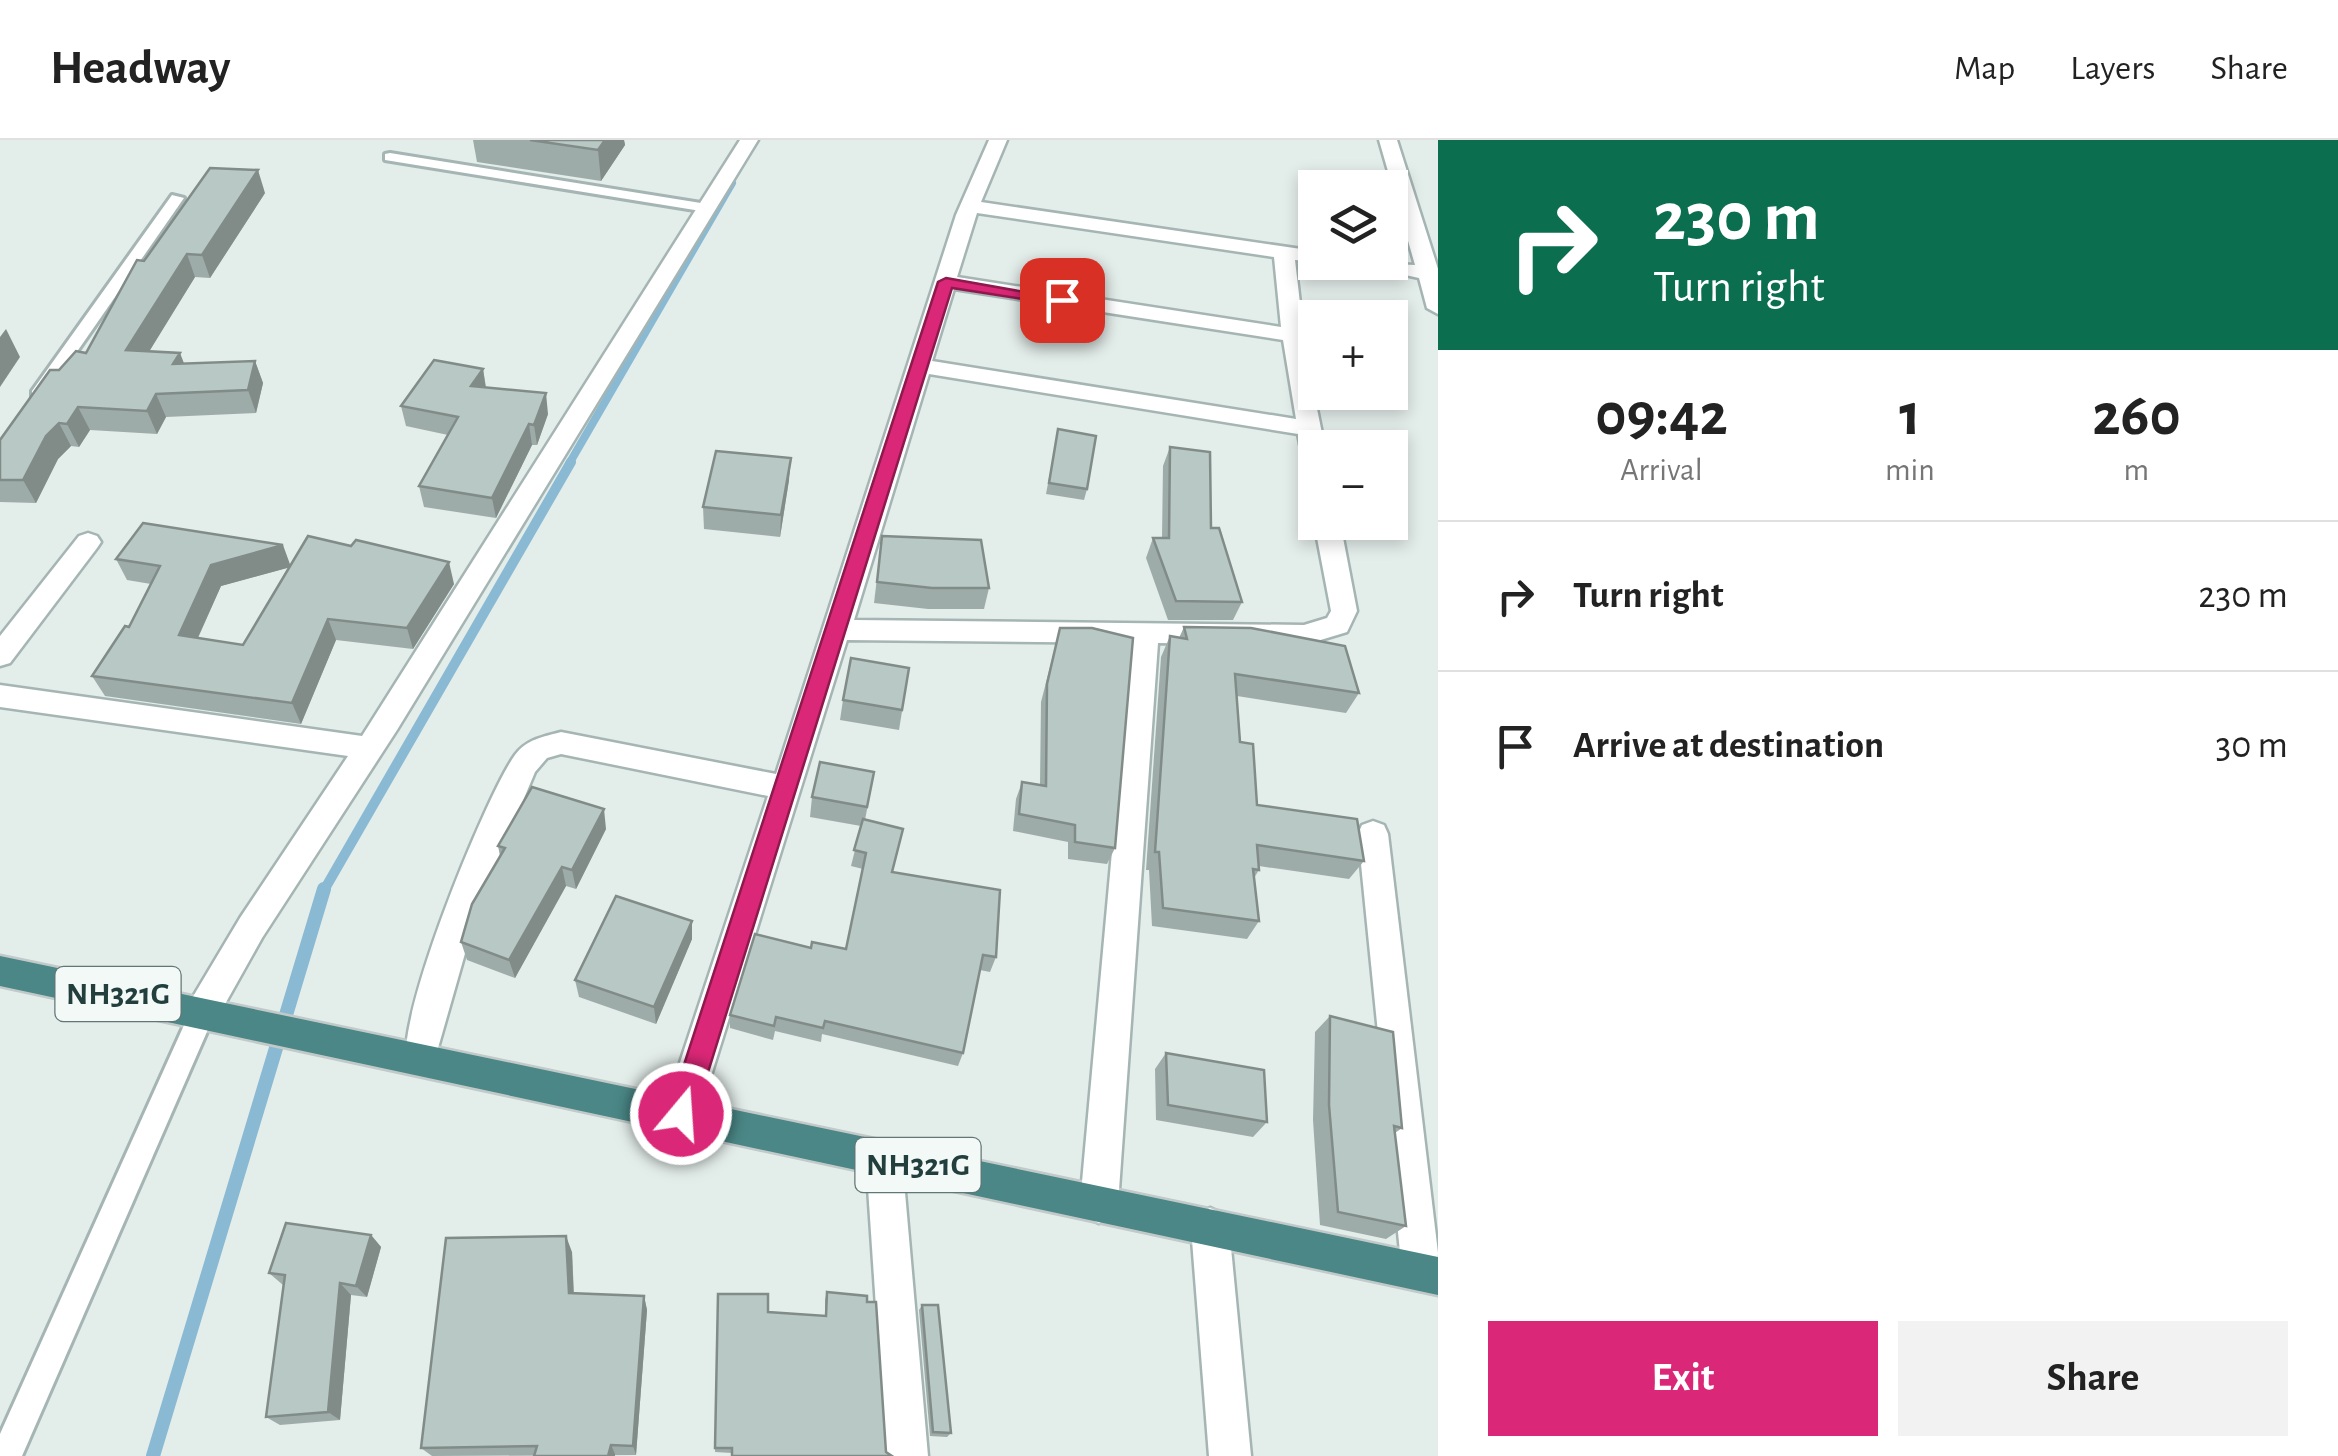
<!DOCTYPE html>
<meta charset="utf-8">
<style>
:root{--surface:#fff;--page:#f2f2f2;--text:#222;--muted:#767676;--line:#e0e0e0;--accent:#db2777}
body{margin:0;font-family:"Alegreya Sans",sans-serif;background:var(--page);color:var(--text);height:100vh;display:flex;flex-direction:column;font-size:38px;white-space:nowrap}
*{box-sizing:border-box;margin:0}
p{font-size:32px;color:var(--muted)}
.icon{flex:none;width:55px;height:55px;fill:none;stroke:currentColor;stroke-width:2;stroke-linecap:round;stroke-linejoin:round}
.map{position:relative;flex:1;overflow:hidden}
.details{display:flex;flex-direction:column;background:var(--surface);width:900px}
.details>*{flex:none}
.banner{background:#0b6e4f;color:#fff;overflow:hidden}
.fabs{position:absolute;left:1298px;top:30px;display:grid;gap:20px}
.fabs a{display:grid;place-items:center;width:110px;height:110px;border-radius:0px;background:var(--surface);box-shadow:0 5px 15px #0003;font-size:50px}
.pin{position:absolute;display:grid;place-items:center;width:85px;height:85px;color:#fff;margin:-42px;border-radius:20px;box-shadow:0 5px 15px #0006}
.me{position:absolute;width:110px;margin:-55px;rotate:18deg;stroke-linejoin:round;filter:drop-shadow(0 0 8px #0008)}
.turn{display:flex;align-items:center;gap:35px;height:210px;padding:0 50px;font-size:45px}
.turn .icon{width:130px;height:130px;stroke-width:2.5}
.turn b{display:block;font-size:70px;line-height:85px}
.eta{display:flex;justify-content:space-evenly;align-items:center;height:170px;text-align:center}
.eta b{font-size:60px;font-weight:700;line-height:70px}
.cta{display:flex;gap:20px;margin-top:auto;padding:20px 50px}
.cta a{flex:1;height:115px;border-radius:0px;background:var(--accent);color:#fff;font-size:40px;font-weight:700;line-height:115px;text-align:center}
.cta a+a{background:var(--page);color:var(--text)}
ul{padding:0;list-style:none}
li{display:flex;align-items:center;gap:30px;height:150px;padding:0 50px;border-top:2px solid var(--line)}
li div{flex:1}
li b{display:block;font-size:38px}
li em{font-style:normal}
header{display:flex;align-items:center;gap:60px;box-sizing:border-box;height:140px;padding:0 50px;background:var(--surface);border-bottom:2px solid var(--line)}
header strong{font-size:48px}
nav{display:flex;gap:55px;margin-inline-start:auto;font-size:35px}
main{display:flex;flex:1;min-height:0}
.map>svg:first-child{display:block}
.lines{fill:none;stroke-linecap:round;stroke-linejoin:round}
.stream-far2{stroke:#8ab9d3;stroke-width:8}
.stream-far1{stroke:#8ab9d3;stroke-width:10}
.stream{stroke:#8ab9d3;stroke-width:14}
.service-casing{stroke:#a5b5b3;stroke-width:6}
.minor-casing{stroke:#a5b5b3;stroke-width:5}
.trunk-casing{stroke:#c1c9c9;stroke-width:5}
.service{fill:#fff;fill-rule:evenodd}
.minor{fill:#fff;fill-rule:evenodd}
.trunk{fill:#4a8786;fill-rule:evenodd}
.wall{fill:#9eaca9;fill-rule:evenodd}
.shaded-wall{fill:#818c89}
.building{fill:#b8c8c4;stroke:#818c89;stroke-width:2.5}
.route{fill:#db2777;stroke:#8e194d;stroke-width:2.5}
.labels{text-anchor:middle;dominant-baseline:central;stroke-width:8;stroke-linejoin:round;paint-order:stroke}
.shield{fill:#f3f9f7;stroke:#617775;stroke-width:2.5}
.shield-label{font-size:32px;font-weight:bold;fill:#223f3d}
</style>
<header>
<strong>Headway</strong>
<nav><a>Map</a><a>Layers</a><a>Share</a></nav>
</header>
<main>
<div class="map">
<svg width="1438" height="1316" viewBox="0 0 1438 1316">
<rect width="100%" height="100%" fill="#e3edea"/>
<g class="lines">
<polyline class="stream-far2" points="569,324 732,43"/>
<polyline class="stream-far1" points="323,752 571,322"/>
<polyline class="stream" points="153,1316 324,749"/>
<g class="service-casing">
<g id="service">
<polygon points="390,13 707,64 714,68 707,72 385,20 385,14"/>
<polygon points="172,55 184,58 44,259 32,259 32,251"/>
<polygon points="203,859 212,863 216,871 22,1316 0,1316 0,1294 194,863"/>
</g>
</g>
<g class="minor-casing">
<g id="minor">
<polygon points="740,0 758,0 397,590 262,798 215,882 203,886 191,882 186,871 191,860 240,778 348,616 0,567 0,545 362,596"/>
<path d="M989,0H1007L981,62L1315,111L1317,122L1295,120L1306,215L1325,308H1315V327L1303,319L1298,294L929,234L854,480L1304,485L1327,478L1331,471L1314,382L1315,381L1340,382L1357,471L1347,492L1304,505L1158,503L1118,1064L1112,1077L1099,1083L1086,1077L1080,1064L1131,503L847,500L699,974L694,986L681,991L668,986L663,974L768,656L561,614L547,618L535,632L478,768L432,929L420,934L408,929C390,890 486,655 515,615C527,599 543,597 561,592L776,634L956,75ZM977,73L1274,117L1281,187L957,137ZM954,149L1283,200L1296,279L932,221Z"/>
<polygon points="1379,0 1397,0 1438,129 1438,174 1427,168 1419,138 1346,122 1415,125"/>
<polygon points="88,393 97,396 101,402 97,408 10,523 0,526 0,496 79,396"/>
<polygon points="1373,681 1384,685 1388,694 1438,1113 1435,1146 1421,1151 1407,1146 1402,1132 1358,694 1362,685"/>
<polygon points="884,1000 897,1005 902,1018 928,1316 886,1316 866,1018 871,1005"/>
<polygon points="1210,1068 1223,1074 1229,1087 1251,1316 1209,1316 1191,1087 1197,1074"/>
</g>
</g>
<g class="trunk-casing">
<polygon id="trunk" points="0,816 1438,1117 1438,1155 0,846"/>
</g>
<use href="#service" class="service"/>
<use href="#minor" class="minor"/>
<use href="#trunk" class="trunk"/>
</g>
<g class="wall">
<polygon points="473,0 624,0 625,5 601,41 477,22"/>
<polygon points="265,53 210,138 195,137 149,211 184,224 255,221 263,243 256,273 166,277 157,294 90,290 79,307 71,306 58,319 36,363 0,362 0,300 59,230 86,213 144,121"/>
<polygon points="483,229 486,247 548,274 537,305 532,305 496,378 424,367 419,346 448,295 406,286 401,266"/>
<polygon points="1058,289 1087,349 1084,360 1046,354"/>
<polygon points="1170,307 1211,388 1242,462 1233,480 1168,480 1146,418 1153,398 1162,398 1163,326"/>
<polygon points="789,340 780,397 704,389 703,367"/>
<polygon points="882,396 989,448 984,469 928,469 874,463"/>
<path d="M116,419L290,425L454,444L413,509L336,500L301,584L105,556L92,536L129,487L151,444L127,440ZM290,427L243,505L198,498L221,446Z"/>
<polygon points="1184,487 1359,553 1346,573 1237,556 1240,602 1257,665 1364,721 1349,739 1259,726 1259,730 1254,738 1259,781 1247,799 1152,786 1149,730 1146,730 1161,517 1170,496 1179,498"/>
<polygon points="1060,488 1115,708 1107,724 1068,719 1068,702 1013,691 1016,659 1022,642 1040,645 1041,562"/>
<polygon points="909,528 899,590 840,580 843,560"/>
<polygon points="874,632 865,680 893,732 996,817 990,832 980,830 963,913 958,926 822,894 821,902 775,891 773,900 730,888 730,875 811,808 846,809 863,729 851,726 861,686 810,677 812,657"/>
<polygon points="606,689 576,749 566,746 515,838 467,820 461,802 500,716 498,706"/>
<polygon points="692,781 692,799 656,884 579,857 575,840"/>
<polygon points="1330,876 1402,988 1395,993 1406,1086 1386,1099 1320,1085 1313,980 1315,892"/>
<polygon points="1166,913 1267,982 1253,997 1156,980 1155,929"/>
<polygon points="371,1095 381,1107 367,1157 351,1155 340,1280 280,1285 266,1277 283,1145 269,1133"/>
<polygon points="572,1112 574,1153 644,1156 647,1170 636,1315 432,1316 421,1308"/>
<polygon points="827,1152 867,1156 732,1313 715,1312 718,1154 768,1172 825,1176 825,1160"/>
<polygon points="922,1165 951,1293 947,1297 930,1296 919,1170"/>
</g>
<g class="shaded-wall">
<polygon points="605,0 624,0 625,5 601,41 598,10"/>
<polygon points="258,30 265,53 210,138 202,115"/>
<polygon points="187,114 195,137 136,233 126,210"/>
<polygon points="6,189 20,217 0,247 0,197"/>
<polygon points="180,213 189,236 173,224"/>
<polygon points="255,221 263,243 256,273 248,250"/>
<polygon points="483,229 486,250 471,246"/>
<polygon points="546,253 548,274 537,305 534,285"/>
<polygon points="156,254 166,277 157,294 147,271"/>
<polygon points="78,267 90,290 79,307 67,284"/>
<polygon points="59,283 71,306 58,319 36,363 23,340 46,296"/>
<polygon points="529,284 532,305 496,378 492,358"/>
<polygon points="791,318 789,340 780,397 781,375"/>
<polygon points="283,405 291,427 221,446 190,515 179,495 211,425"/>
<polygon points="449,422 454,444 413,509 407,488"/>
<polygon points="328,479 336,500 301,584 292,563"/>
<polygon points="604,669 606,689 576,749 572,730"/>
<polygon points="562,727 566,746 515,838 509,820"/>
<polygon points="692,781 692,799 656,884 654,867"/>
<polygon points="371,1095 381,1107 367,1157 356,1146"/>
<polygon points="566,1096 572,1112 574,1167 569,1153"/>
<polygon points="340,1143 351,1155 340,1280 328,1272"/>
<polygon points="644,1156 647,1170 636,1315 633,1306"/>
<polygon points="611,1305 615,1314 615,1316 608,1316"/>
</g>
<g class="building">
<polygon points="530,0 605,0 598,10"/>
<polygon points="210,28 258,30 202,115 187,114 126,210 180,213 173,224 255,221 248,250 156,254 147,271 78,267 67,284 59,283 46,296 23,340 0,340 0,300 50,230 59,230 76,211 86,213 137,120 144,121"/>
<polygon points="434,220 483,229 471,246 546,253 534,285 529,284 492,358 419,346 458,277 401,266"/>
<polygon points="1058,289 1096,296 1087,349 1049,343"/>
<polygon points="1170,307 1210,312 1211,388 1219,388 1242,462 1176,461 1153,398 1169,398"/>
<polygon points="716,311 791,318 781,375 703,367"/>
<polygon points="143,383 283,405 211,425 179,495 243,505 308,396 351,406 356,400 449,422 407,488 328,479 292,563 92,536 125,486 129,487 160,426 116,419"/>
<polygon points="882,396 981,400 989,448 932,448 877,442"/>
<polygon points="1184,487 1251,488 1345,506 1359,553 1235,534 1240,602 1253,604 1257,665 1357,679 1364,721 1257,705 1259,730 1253,729 1259,781 1163,768 1159,712 1155,712 1170,496 1187,499"/>
<polygon points="1060,488 1092,488 1133,498 1115,708 1075,702 1075,685 1019,674 1022,642 1046,646 1047,544"/>
<polygon points="851,518 909,528 902,570 843,560"/>
<polygon points="820,622 874,632 867,667 812,657"/>
<polygon points="532,647 604,669 572,730 562,727 509,820 461,802 472,764 505,708 498,706"/>
<polygon points="863,679 903,689 892,732 1000,750 996,817 983,815 963,913 825,881 823,888 776,877 774,886 730,875 755,794 811,808 812,802 846,809 866,713 854,710"/>
<polygon points="616,756 692,781 654,867 575,840"/>
<polygon points="1330,876 1393,892 1402,988 1394,986 1406,1086 1338,1072 1329,965"/>
<polygon points="1166,913 1264,930 1267,982 1168,965"/>
<polygon points="286,1083 371,1095 356,1146 340,1143 328,1272 266,1277 285,1135 269,1133"/>
<polygon points="566,1096 569,1153 644,1156 633,1306 611,1305 608,1316 534,1316 537,1306 421,1308 446,1098"/>
<polygon points="827,1152 867,1156 867,1162 876,1162 886,1312 892,1316 732,1316 732,1308 715,1308 718,1154 768,1154 768,1172 826,1176"/>
<polygon points="922,1165 938,1165 951,1293 933,1292"/>
</g>
<polygon class="route" points="946,138 1069,160 1062,165 952,148 695,974 691,983 681,987 672,983 668,974 938,142"/>
<g class="labels">
<g class="shield">
<rect x="55.5" y="827" width="125" height="54" rx="8"/>
<rect x="855.5" y="998" width="125" height="54" rx="8"/>
</g>
<g class="shield-label">
<text x="118" y="854">NH321G</text>
<text x="918" y="1025">NH321G</text>
</g>
</g>
</svg>
<div class="fabs">
<a><svg class="icon" aria-label="layers" viewBox="0 0 24 24"><path d="M12 4l9 5-9 5-9-5zM3 14l9 5 9-5"/></svg></a>
<a>+</a>
<a>−</a>
</div>
<div class="pin" style="left:1062px;top:160px;background:#d93025"><svg class="icon" aria-label="arrive" viewBox="0 0 24 24"><path d="M6 21V4h12l-3 4 3 4H6"/></svg></div>
<svg class="me" style="left:681px;top:974px" viewBox="-20 -20 40 40"><circle r="17" fill="#db2777" stroke="#fff" stroke-width="3"/><path d="M0-11L8 9 0 5-8 9z" fill="#fff"/></svg>
</div>
<section class="details">
<div class="banner">
<div class="turn"><svg class="icon" aria-label="right" viewBox="0 0 24 24"><path d="M7 20v-9h11M14 6l5 5-5 5"/></svg><div><b>230 m</b>Turn right</div></div>
</div>
<div class="eta">
<div><b>09:42</b><p>Arrival</p></div>
<div><b>1</b><p>min</p></div>
<div><b>260</b><p>m</p></div>
</div>
<ul>
<li><svg class="icon" aria-label="right" viewBox="0 0 24 24"><path d="M7 20v-9h11M14 6l5 5-5 5"/></svg><div><b>Turn right</b></div><em>230 m</em></li>
<li><svg class="icon" aria-label="arrive" viewBox="0 0 24 24"><path d="M6 21V4h12l-3 4 3 4H6"/></svg><div><b>Arrive at destination</b></div><em>30 m</em></li>
</ul>
<div class="cta"><a>Exit</a><a>Share</a></div>
</section>
</main>
